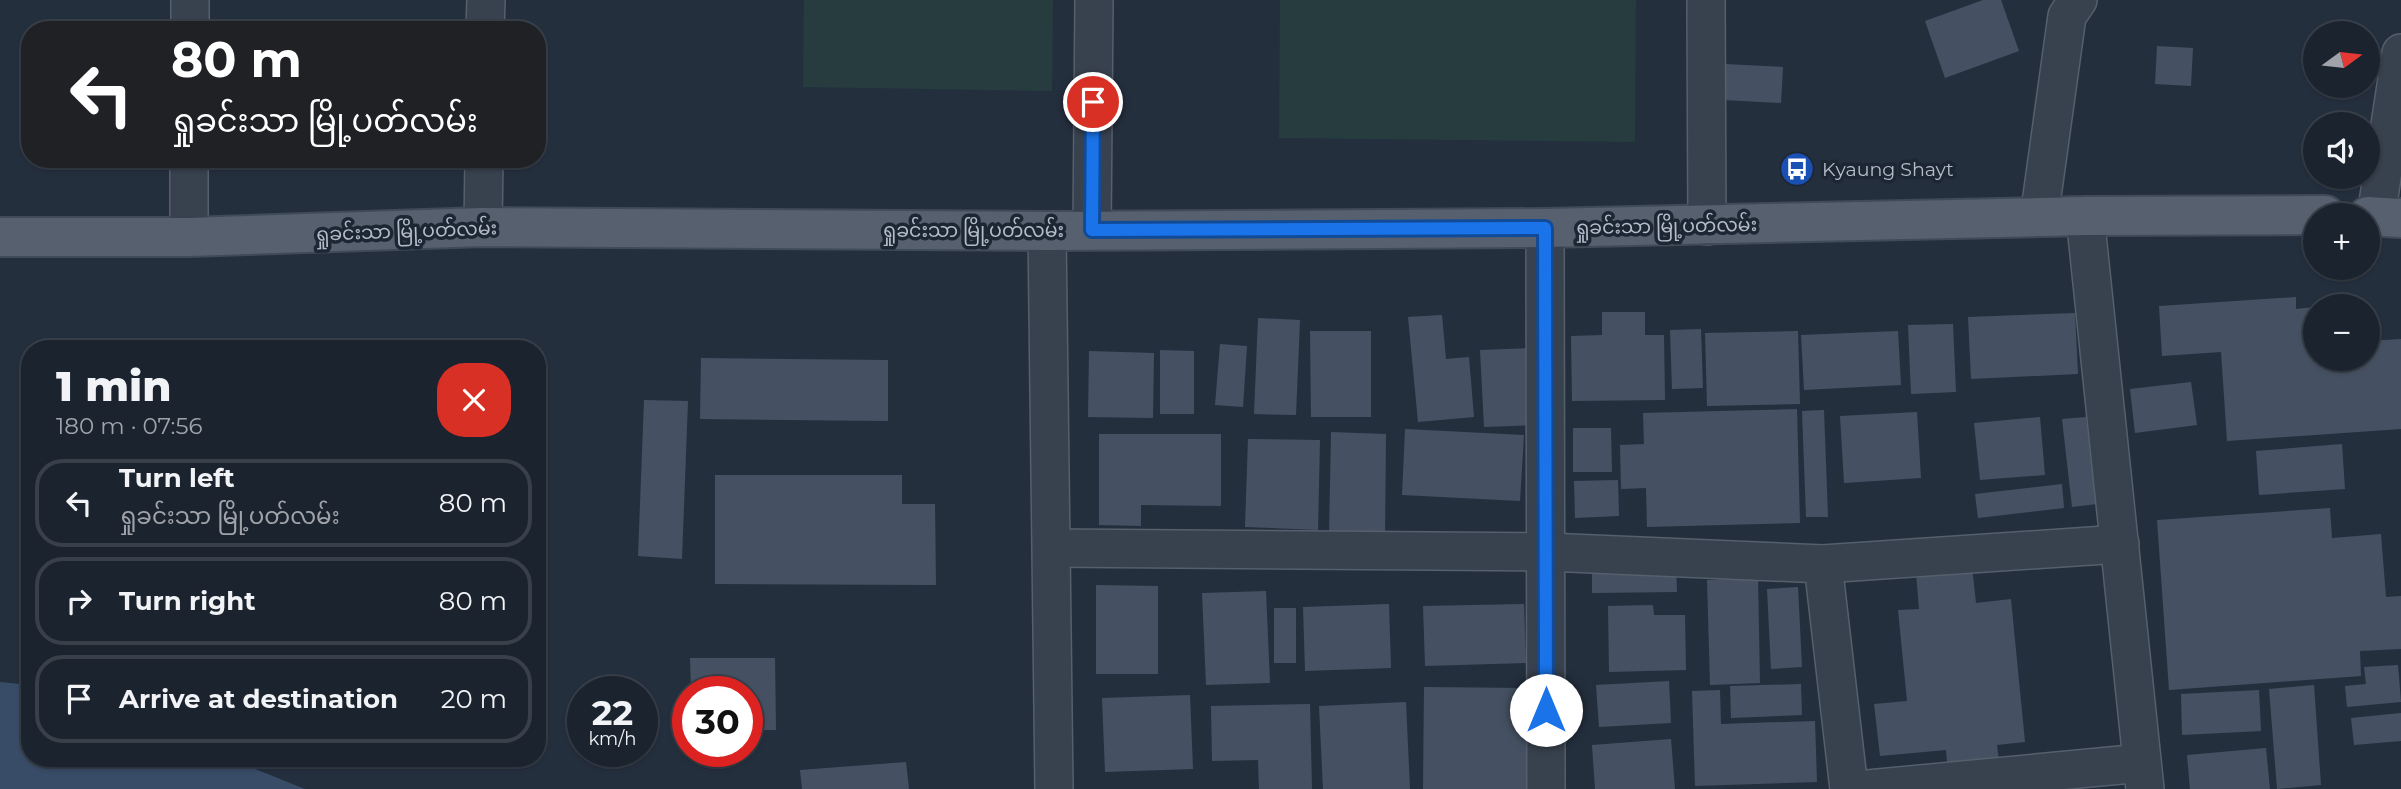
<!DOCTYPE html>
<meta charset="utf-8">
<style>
:root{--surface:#1b232e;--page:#282f3a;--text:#f1f3f6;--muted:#a0a4aa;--line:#39404a}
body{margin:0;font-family:Montserrat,"Noto Sans Myanmar",sans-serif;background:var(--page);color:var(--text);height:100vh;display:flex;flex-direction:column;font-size:26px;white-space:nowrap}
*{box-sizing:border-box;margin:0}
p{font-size:23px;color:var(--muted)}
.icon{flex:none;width:38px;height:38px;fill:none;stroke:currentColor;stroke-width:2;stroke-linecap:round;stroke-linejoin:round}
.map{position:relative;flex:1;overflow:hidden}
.panel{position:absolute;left:21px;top:340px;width:525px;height:427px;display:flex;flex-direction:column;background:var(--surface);border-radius:28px;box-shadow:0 2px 5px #0004,0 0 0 2px var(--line)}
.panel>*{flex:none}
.guide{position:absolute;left:21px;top:21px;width:525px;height:147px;border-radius:28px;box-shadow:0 2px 5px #0004,0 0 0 2px var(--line);background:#202124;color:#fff;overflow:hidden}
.needle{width:46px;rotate:75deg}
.tools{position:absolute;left:2303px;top:21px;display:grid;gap:14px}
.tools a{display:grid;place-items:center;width:77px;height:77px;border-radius:50%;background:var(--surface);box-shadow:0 2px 5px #0004,0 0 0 2px var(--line);font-size:35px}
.speed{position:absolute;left:567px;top:676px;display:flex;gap:14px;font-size:35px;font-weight:700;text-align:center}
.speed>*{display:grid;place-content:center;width:91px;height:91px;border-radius:50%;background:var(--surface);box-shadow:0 2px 5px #0004,0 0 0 2px var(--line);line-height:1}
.speed small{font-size:18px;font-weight:400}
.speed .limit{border:10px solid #d22;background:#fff;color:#111}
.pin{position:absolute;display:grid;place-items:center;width:60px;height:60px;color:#fff;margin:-30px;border:4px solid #fff;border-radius:50%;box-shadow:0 2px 7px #0007}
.me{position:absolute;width:77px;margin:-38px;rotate:0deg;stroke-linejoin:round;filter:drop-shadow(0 0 5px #0008)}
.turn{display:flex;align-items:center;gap:24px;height:147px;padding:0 35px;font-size:32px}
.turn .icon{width:91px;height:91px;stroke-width:2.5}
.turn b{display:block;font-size:49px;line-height:60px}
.round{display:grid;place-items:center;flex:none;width:74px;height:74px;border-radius:28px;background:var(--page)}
.overview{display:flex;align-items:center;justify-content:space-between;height:119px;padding:0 35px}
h1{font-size:42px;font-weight:800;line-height:52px}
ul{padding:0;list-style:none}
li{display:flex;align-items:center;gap:21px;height:88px;margin:0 14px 10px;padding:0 21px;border:4px solid var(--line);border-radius:28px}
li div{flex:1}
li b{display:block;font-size:26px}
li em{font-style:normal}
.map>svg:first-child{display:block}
.green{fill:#263c3f}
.water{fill:#394c67}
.building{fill:#455162}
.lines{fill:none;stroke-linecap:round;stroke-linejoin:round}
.street-casing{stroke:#565f6c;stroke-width:40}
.primary-casing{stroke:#414a57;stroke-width:42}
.street{stroke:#38414e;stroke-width:37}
.primary{stroke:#56606e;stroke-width:38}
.route-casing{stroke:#114b97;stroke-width:18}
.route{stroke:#1a73e8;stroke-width:12}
.labels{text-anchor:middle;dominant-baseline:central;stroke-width:7;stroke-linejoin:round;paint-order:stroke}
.poi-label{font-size:19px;fill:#b4bcc9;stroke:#1d2633;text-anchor:start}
.street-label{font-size:19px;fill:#b4bcc9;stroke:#1d2633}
</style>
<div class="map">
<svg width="2401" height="789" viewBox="0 0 2401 789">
<rect width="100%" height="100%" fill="#242f3e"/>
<g class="green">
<polygon points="804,0 1053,0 1052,91 803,87"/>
<polygon points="1280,0 1636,0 1635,142 1279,138"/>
</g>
<polygon class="water" points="0,682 30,685 30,758 228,758 305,789 0,789"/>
<g class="building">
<polygon points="1983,0 2001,0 2019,51 1945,78 1925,21"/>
<polygon points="2157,46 2193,48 2191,86 2155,84"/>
<polygon points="1725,64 1783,67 1781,103 1724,100"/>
<polygon points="2296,297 2296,309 2315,307 2315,359 2368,359 2368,341 2401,339 2401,429 2227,441 2221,352 2162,356 2159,306"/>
<polygon points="1602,312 1645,312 1645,335 1664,335 1665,400 1572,401 1571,336 1602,335"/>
<polygon points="2075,313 2078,374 1971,379 1968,317"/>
<polygon points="1442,315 1446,359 1469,357 1474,417 1418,422 1408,317"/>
<polygon points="1258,318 1300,320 1296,415 1254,414"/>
<polygon points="1953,324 1956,392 1911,394 1908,325"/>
<polygon points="1701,329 1703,388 1672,389 1670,330"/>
<polygon points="1310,331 1371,331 1371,417 1311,417"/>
<polygon points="1798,331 1800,404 1707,406 1705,333"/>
<polygon points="1898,331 1901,385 1804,390 1801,335"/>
<polygon points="1220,344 1247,346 1243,407 1215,405"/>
<polygon points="1532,348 1536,425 1484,427 1480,350"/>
<polygon points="1160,350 1194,351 1194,414 1160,414"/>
<polygon points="1089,351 1154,353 1153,418 1088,417"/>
<polygon points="701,358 888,360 888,421 700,419"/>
<polygon points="2191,382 2197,425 2135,433 2130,389"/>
<polygon points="644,400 688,401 682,559 638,556"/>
<polygon points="1797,409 1800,523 1647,527 1646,488 1621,489 1620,445 1644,444 1643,413"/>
<polygon points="1824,410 1828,517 1806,517 1802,411"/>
<polygon points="1917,412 1921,478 1844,483 1840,416"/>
<polygon points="2040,417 2045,475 1980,480 1974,423"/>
<polygon points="2086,417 2097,504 2072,507 2062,419"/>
<polygon points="1573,428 1611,428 1612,472 1573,472"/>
<polygon points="1405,429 1524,435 1520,501 1402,495"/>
<polygon points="1331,432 1386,434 1385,536 1329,535"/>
<polygon points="1099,434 1221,434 1221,506 1141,505 1141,526 1099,525"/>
<polygon points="1248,439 1320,440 1318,530 1245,527"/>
<polygon points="2342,444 2345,489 2259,495 2256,451"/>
<polygon points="715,475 902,475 902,504 935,504 936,585 715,584"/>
<polygon points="1618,480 1619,516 1575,518 1574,481"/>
<polygon points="2062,484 2064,508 1978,518 1975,494"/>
<polygon points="2330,508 2332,538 2381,534 2386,597 2401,596 2401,649 2360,651 2361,676 2169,690 2157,520"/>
<polygon points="1676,562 1677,592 1592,593 1592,563"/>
<polygon points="1972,567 1976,603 2011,599 2025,742 1997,745 2000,769 1948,774 1946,750 1880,756 1874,704 1907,701 1898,610 1919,609 1916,573"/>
<polygon points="1758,578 1760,683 1710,685 1707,580"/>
<polygon points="1096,585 1158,586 1158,674 1096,674"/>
<polygon points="1798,587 1802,667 1771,669 1767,589"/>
<polygon points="1266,591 1270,683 1206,685 1202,593"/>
<polygon points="1389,604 1391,668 1305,671 1303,607"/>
<polygon points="1524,604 1526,663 1425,666 1423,606"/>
<polygon points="1653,605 1654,615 1685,615 1686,670 1609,672 1608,606"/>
<rect x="1274" y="608" width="22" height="55"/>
<polygon points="690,658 775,658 776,730 747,730 747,691 691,691"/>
<polygon points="2398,665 2401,702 2347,707 2345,686 2366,684 2364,667"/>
<polygon points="1669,681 1671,723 1599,727 1596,685"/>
<polygon points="1801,684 1802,715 1731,718 1730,686"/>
<polygon points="2314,685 2321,785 2277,789 2269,689"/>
<polygon points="1424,687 1531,688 1530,789 1423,789"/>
<polygon points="1720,690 1721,724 1815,721 1817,782 1695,786 1692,691"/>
<polygon points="2259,690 2261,731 2182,735 2181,694"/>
<polygon points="1190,695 1193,769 1105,772 1102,698"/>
<polygon points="1406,702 1410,789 1323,789 1319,706"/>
<polygon points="1310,704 1312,789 1259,789 1258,760 1212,761 1211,706"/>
<polygon points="2401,713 2401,741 2354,745 2351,718"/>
<polygon points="1671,739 1675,789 1595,789 1592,745"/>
<polygon points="2266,748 2270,789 2190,789 2187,755"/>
<polygon points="906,762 909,789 802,789 800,770"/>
</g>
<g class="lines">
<g class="street-casing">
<g id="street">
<polyline points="1706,0 1707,226"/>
<polyline points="190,30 190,0"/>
<polyline points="485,30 486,0"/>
<polyline points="2085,216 2145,789"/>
<polyline points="2376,216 2401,53"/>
<polyline points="2039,218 2067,16 2078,0"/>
<polyline points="483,227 484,159"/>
<polyline points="1545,228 1546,789"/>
<polyline points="1092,230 1094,0"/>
<polyline points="1047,231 1054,789"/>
<polyline points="189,237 189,159"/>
<polyline points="1053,548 1547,552 1823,564 1849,789"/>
<polyline points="1823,564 2120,544"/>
<polyline points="1868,789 2142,763"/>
</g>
</g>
<g class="primary-casing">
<g id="primary">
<polyline points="2368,216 2401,218"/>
<polyline points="0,237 189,237 483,227 1047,231 1545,228 2085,216 2325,215"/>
</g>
</g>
<use href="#street" class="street"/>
<use href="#primary" class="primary"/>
</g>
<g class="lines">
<g class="route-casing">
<polyline id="route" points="1093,102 1092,230 1545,228 1546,710"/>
</g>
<use href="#route" class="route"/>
</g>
<defs>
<g id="bus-disc" transform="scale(1.75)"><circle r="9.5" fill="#1a4fb4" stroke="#1d2633"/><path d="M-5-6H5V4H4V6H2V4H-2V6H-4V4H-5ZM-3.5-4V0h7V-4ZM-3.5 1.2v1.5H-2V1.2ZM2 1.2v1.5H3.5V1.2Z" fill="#fff"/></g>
</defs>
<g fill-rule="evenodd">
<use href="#bus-disc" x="1797" y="169"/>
</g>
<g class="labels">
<g class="poi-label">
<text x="1822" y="169">Kyaung Shayt</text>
</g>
<g class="street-label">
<text transform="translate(1666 226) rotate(-1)">ရှုခင်းသာ မြို့ပတ်လမ်း</text>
<text x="973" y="230">ရှုခင်းသာ မြို့ပတ်လမ်း</text>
<text transform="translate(406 231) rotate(-2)">ရှုခင်းသာ မြို့ပတ်လမ်း</text>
</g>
</g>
</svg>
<div class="tools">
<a><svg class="needle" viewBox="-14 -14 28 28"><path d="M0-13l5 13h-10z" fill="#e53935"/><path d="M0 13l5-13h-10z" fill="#a0a4aa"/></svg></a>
<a><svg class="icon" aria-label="sound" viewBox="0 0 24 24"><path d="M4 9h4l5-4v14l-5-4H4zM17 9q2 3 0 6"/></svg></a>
<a>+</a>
<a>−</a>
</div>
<div class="speed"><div>22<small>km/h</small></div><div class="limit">30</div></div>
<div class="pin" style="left:1093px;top:102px;background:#d93025"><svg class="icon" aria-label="arrive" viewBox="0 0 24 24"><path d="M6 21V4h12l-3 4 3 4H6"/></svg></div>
<svg class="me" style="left:1546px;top:710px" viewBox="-20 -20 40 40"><circle r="19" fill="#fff"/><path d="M0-13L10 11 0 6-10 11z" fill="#1a73e8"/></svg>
<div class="guide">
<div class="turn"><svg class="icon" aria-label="left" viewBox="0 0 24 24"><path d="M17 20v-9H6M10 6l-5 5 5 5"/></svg><div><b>80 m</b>ရှုခင်းသာ မြို့ပတ်လမ်း</div></div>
</div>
<section class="panel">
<div class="overview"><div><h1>1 min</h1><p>180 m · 07:56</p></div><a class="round" style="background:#d93025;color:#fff"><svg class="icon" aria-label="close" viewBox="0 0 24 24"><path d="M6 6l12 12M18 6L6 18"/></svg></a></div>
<ul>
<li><svg class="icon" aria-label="left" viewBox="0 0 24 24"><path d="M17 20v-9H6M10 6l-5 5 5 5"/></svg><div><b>Turn left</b><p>ရှုခင်းသာ မြို့ပတ်လမ်း</p></div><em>80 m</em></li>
<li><svg class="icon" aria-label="right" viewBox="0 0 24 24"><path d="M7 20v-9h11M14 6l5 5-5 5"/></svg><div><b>Turn right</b></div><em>80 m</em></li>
<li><svg class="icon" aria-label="arrive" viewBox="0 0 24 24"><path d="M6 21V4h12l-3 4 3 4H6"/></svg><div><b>Arrive at destination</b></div><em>20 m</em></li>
</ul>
</section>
</div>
